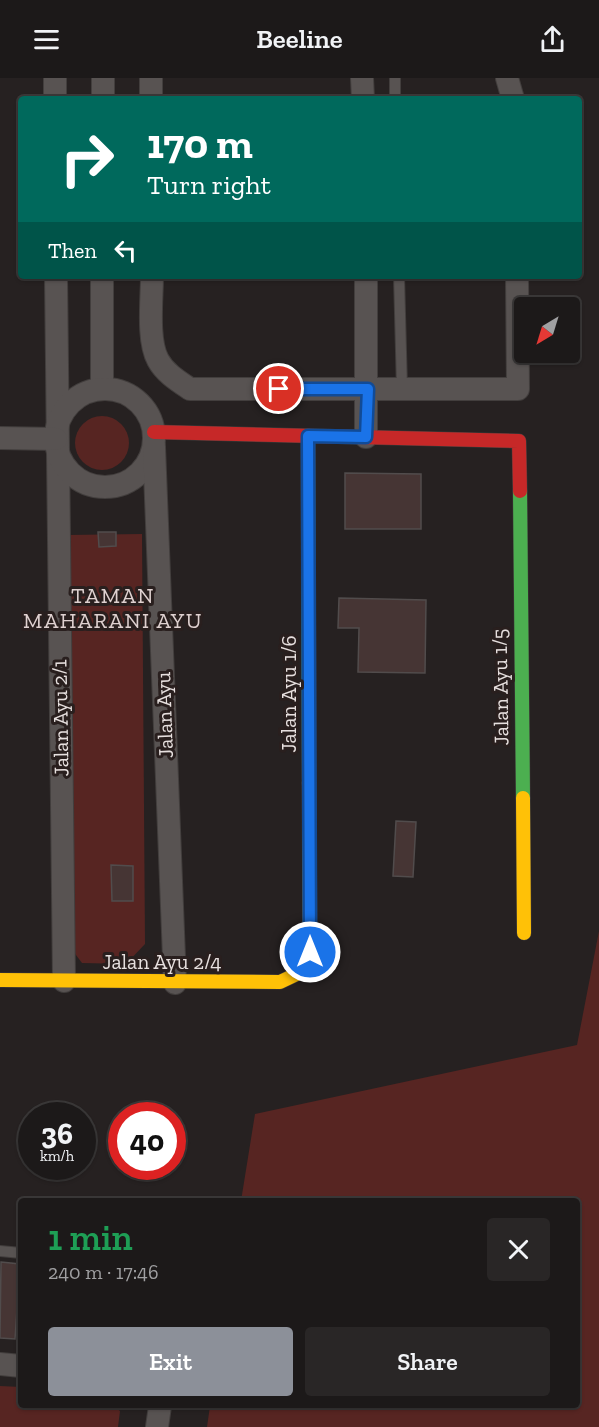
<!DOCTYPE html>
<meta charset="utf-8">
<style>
:root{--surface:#1c1919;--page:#292626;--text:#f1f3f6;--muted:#a0a0a2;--line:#3a3838;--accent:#8c9099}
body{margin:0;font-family:"Zilla Slab",serif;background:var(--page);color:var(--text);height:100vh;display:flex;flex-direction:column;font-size:22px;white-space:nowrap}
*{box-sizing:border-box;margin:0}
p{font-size:20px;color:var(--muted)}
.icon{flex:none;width:33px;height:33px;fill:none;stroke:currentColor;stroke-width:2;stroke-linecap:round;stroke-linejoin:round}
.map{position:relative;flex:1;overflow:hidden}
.panel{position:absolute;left:18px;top:1120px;width:562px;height:210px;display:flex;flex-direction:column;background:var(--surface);border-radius:6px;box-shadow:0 2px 4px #0004,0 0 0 2px var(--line)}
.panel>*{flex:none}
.guide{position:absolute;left:18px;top:18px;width:564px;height:183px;border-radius:6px;box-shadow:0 2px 4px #0004,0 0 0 2px var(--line);background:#00695c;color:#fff;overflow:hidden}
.needle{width:39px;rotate:218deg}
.fabs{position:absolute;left:514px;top:219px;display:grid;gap:12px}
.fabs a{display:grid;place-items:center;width:66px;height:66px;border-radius:6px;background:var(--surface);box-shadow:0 2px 4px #0004,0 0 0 2px var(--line);font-size:30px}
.speed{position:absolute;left:18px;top:1024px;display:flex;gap:12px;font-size:30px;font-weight:700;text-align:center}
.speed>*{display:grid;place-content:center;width:78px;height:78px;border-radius:50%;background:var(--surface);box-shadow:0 2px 4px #0004,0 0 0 2px var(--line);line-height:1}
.speed small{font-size:15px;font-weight:400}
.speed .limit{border:9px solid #d22;background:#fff;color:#111}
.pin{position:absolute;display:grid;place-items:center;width:51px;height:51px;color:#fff;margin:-26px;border:3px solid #fff;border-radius:50%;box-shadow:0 2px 6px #0007}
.me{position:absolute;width:66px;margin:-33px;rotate:0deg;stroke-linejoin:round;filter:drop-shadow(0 0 4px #0008)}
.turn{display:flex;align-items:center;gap:21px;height:126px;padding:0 30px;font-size:27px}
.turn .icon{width:78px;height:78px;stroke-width:2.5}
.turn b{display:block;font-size:42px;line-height:51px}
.then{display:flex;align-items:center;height:57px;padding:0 30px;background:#0003;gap:12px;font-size:22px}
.round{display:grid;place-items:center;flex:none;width:63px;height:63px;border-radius:6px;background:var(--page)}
.overview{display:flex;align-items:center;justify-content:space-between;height:102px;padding:0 30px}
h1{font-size:36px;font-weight:600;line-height:45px;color:#1e9e55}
.primary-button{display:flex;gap:12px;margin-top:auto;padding:12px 30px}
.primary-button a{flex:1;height:69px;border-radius:6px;background:var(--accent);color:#fff;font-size:24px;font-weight:600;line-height:69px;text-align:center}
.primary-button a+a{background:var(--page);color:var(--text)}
header{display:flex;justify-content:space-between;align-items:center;height:78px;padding:0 30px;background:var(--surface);font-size:27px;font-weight:600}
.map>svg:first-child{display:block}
.green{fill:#572522}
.building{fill:#463534;stroke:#514c4c;stroke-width:1.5}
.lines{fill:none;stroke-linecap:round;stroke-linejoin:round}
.lane-casing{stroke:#423e3d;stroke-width:12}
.street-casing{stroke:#423e3d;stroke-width:24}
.fast-casing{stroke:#423e3d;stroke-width:15}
.slow-casing{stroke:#423e3d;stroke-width:15}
.jam-casing{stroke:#423e3d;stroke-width:15}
.lane{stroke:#585352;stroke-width:10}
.street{stroke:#585352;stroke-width:22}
.fast{stroke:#4caf50;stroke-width:14}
.slow{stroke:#ffc107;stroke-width:14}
.jam{stroke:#c62828;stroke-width:14}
.route-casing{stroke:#114b97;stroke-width:15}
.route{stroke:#1a73e8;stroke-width:10}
.labels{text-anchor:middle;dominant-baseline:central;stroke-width:6;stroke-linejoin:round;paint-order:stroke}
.street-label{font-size:21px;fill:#e7e0df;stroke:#291f1e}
.neighbourhood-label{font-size:22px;letter-spacing:1.5px;fill:#dfd1d0;stroke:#291f1e}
</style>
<header><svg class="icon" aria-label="menu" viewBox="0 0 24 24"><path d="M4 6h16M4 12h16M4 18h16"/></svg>Beeline<svg class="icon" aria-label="share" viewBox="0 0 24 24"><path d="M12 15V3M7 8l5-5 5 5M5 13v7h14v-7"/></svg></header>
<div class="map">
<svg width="599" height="1349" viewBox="0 0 599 1349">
<rect width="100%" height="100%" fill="#262121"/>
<g class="green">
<circle cx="102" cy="365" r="27"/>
<polygon points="142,456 145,866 126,886 82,885 70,869 67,457"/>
<polygon points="599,853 599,1349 207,1349 210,1328 578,1328 578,1124 241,1123 255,1036 577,967"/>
<polygon points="0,1308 21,1309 21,1328 114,1328 120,1333 118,1349 0,1349"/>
</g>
<g class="building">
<polygon points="345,395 421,396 421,451 345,451"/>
<polygon points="98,454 116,454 116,468 99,469"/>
<polygon points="339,520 426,522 425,595 358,594 359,550 338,550"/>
<polygon points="396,743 416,744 413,799 393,798"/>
<polygon points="111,787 133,788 133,823 112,823"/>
<polygon points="1,1184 20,1186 15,1261 0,1260"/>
</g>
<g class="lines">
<g class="lane-casing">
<g id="lane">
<polyline points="395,0 395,21"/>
<polyline points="399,198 402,311"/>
<polyline points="0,1173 21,1175"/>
</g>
</g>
<g class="street-casing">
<g id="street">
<polyline points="55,0 55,21"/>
<polyline points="151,0 151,21"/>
<polyline points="362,0 363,21"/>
<polyline points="507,0 513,21"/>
<polyline points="103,21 103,0"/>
<polyline points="56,198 64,903"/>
<path d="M152,198C152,221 147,262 158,282C165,295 178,303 190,311H518L517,198"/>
<polyline points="366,198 366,359"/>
<polyline points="102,310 102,198"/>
<circle cx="105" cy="360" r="49"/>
<polyline points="0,360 56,361"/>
<polyline points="154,369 175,905"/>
<polyline points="0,1286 21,1288"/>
<polyline points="157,1349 160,1328"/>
</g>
</g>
<g class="fast-casing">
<g id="fast">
<polyline points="308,358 309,705"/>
<polyline points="520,413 523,720"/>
</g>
</g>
<g class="slow-casing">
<g id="slow">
<polyline points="523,720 524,855"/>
<polyline points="0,902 280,904 301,894 310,874 309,705"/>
</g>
</g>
<g class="jam-casing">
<polyline id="jam" points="154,354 519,363 520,413"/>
</g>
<use href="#lane" class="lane"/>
<use href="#street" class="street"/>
<use href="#fast" class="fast"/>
<use href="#slow" class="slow"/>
<use href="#jam" class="jam"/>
</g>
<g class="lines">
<g class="route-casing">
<polyline id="route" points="279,311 368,311 366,359 308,358 310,874"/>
</g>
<use href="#route" class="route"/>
</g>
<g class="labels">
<g class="street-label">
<text transform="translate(500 609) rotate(-91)">Jalan Ayu 1/5</text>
<text transform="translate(288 616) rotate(-90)">Jalan Ayu 1/6</text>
<text transform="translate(164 637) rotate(-92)">Jalan Ayu</text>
<text transform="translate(60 640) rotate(-91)">Jalan Ayu 2/1</text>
<text x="162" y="883">Jalan Ayu 2/4</text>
</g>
<g class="neighbourhood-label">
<text x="113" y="517">TAMAN<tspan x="113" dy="25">MAHARANI AYU</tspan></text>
</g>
</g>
</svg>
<div class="fabs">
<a><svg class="needle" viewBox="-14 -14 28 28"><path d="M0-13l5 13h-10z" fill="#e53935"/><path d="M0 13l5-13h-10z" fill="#a0a0a2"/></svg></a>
</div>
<div class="speed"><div>36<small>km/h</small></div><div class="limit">40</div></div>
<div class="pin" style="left:279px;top:311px;background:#d93025"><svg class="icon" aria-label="arrive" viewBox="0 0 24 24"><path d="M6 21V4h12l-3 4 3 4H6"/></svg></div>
<svg class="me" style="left:310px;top:874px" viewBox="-20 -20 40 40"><circle r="17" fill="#1a73e8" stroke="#fff" stroke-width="3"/><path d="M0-11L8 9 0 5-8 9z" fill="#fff"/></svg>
<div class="guide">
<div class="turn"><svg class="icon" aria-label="right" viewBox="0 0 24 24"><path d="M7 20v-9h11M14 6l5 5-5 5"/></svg><div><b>170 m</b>Turn right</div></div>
<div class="then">Then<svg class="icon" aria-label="left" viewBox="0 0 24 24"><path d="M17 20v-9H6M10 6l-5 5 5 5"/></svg></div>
</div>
<section class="panel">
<div class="overview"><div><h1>1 min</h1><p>240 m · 17:46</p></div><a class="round"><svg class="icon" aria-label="close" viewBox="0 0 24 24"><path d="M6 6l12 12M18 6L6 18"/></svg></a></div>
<div class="primary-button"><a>Exit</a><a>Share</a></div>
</section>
</div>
